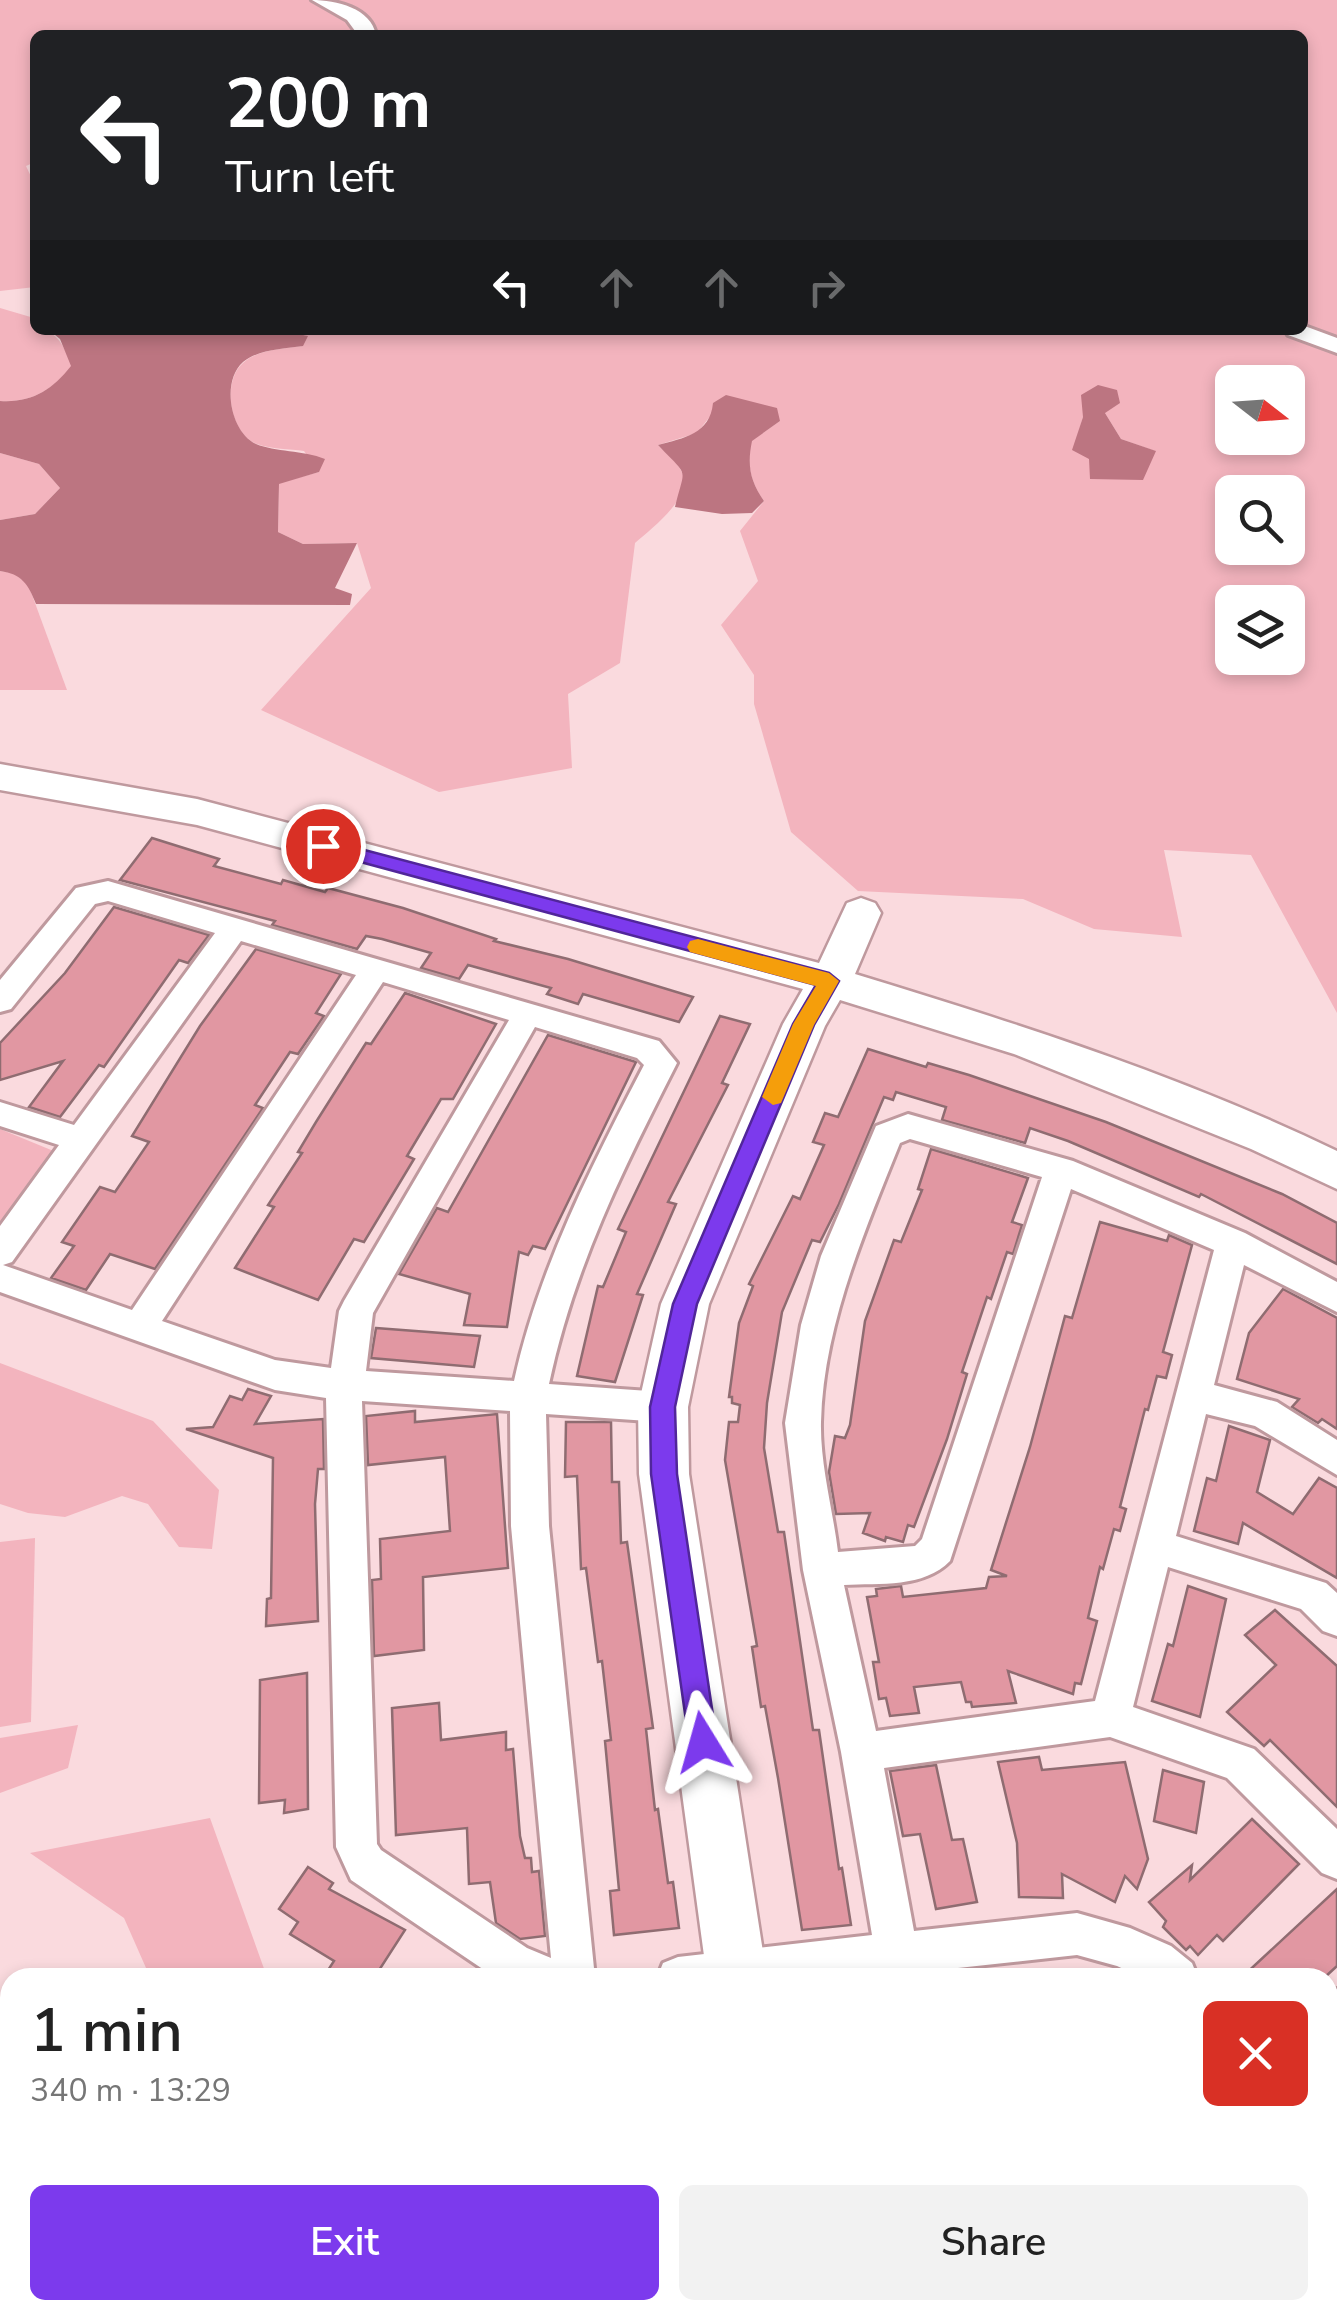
<!DOCTYPE html>
<meta charset="utf-8">
<style>
:root{--surface:#fff;--page:#f2f2f2;--text:#222;--muted:#767676;--accent:#7c3aed}
body{margin:0;font-family:"Nunito Sans",sans-serif;background:var(--page);color:var(--text);height:100vh;display:flex;flex-direction:column;font-size:38px;white-space:nowrap}
*{box-sizing:border-box;margin:0}
p{font-size:32px;color:var(--muted)}
.icon{flex:none;width:55px;height:55px;fill:none;stroke:currentColor;stroke-width:2;stroke-linecap:round;stroke-linejoin:round}
.map{position:relative;flex:1;overflow:hidden}
.side{position:absolute;left:0px;top:1968px;width:1338px;height:352px;display:flex;flex-direction:column;background:var(--surface);border-radius:30px 30px 0 0;box-shadow:0 5px 15px #0003}
.side>*{flex:none}
.top-card{position:absolute;left:30px;top:30px;width:1278px;height:305px;border-radius:15px;box-shadow:0 5px 15px #0003;background:#202124;color:#fff;overflow:hidden}
.needle{width:65px;rotate:107deg}
.buttons{position:absolute;left:1215px;top:365px;display:grid;gap:20px}
.buttons a{display:grid;place-items:center;width:90px;height:90px;border-radius:15px;background:var(--surface);box-shadow:0 5px 15px #0003;font-size:50px}
.pin{position:absolute;display:grid;place-items:center;width:85px;height:85px;color:#fff;margin:-42px;border:5px solid #fff;border-radius:50%;box-shadow:0 2px 10px #0007}
.me{position:absolute;width:110px;margin:-55px;rotate:352deg;stroke-linejoin:round;filter:drop-shadow(0 0 8px #0008)}
.turn{display:flex;align-items:center;gap:35px;height:210px;padding:0 30px;font-size:45px}
.turn .icon{width:130px;height:130px;stroke-width:2.5}
.turn b{display:block;font-size:70px;line-height:85px}
.lanes{display:flex;align-items:center;height:95px;padding:0 30px;background:#0003;justify-content:center;gap:50px;direction:ltr}
.lanes .off{opacity:.35}
.round{display:grid;place-items:center;flex:none;width:105px;height:105px;border-radius:15px;background:var(--page)}
.head{display:flex;align-items:center;justify-content:space-between;height:170px;padding:0 30px}
h1{font-size:60px;font-weight:600;line-height:75px}
.action{display:flex;gap:20px;margin-top:auto;padding:20px 30px}
.action a{flex:1;height:115px;border-radius:15px;background:var(--accent);color:#fff;font-size:40px;font-weight:600;line-height:115px;text-align:center}
.action a+a{background:var(--page);color:var(--text)}
.map>svg:first-child{display:block}
.green{fill:#f3b4be;fill-rule:evenodd}
.water{fill:#bc7581}
.building{fill:#e197a2;stroke:#8f6c71;stroke-width:2.5}
.lines{fill:none;stroke-linecap:round;stroke-linejoin:round}
.street-casing{stroke:#bf999e;stroke-width:6}
.secondary-casing{stroke:#bf999e;stroke-width:5}
.street{fill:#fff;fill-rule:evenodd}
.secondary{fill:#fff;fill-rule:evenodd}
.route{fill:#7c3aed;stroke:#51269a;stroke-width:2.5}
.slow{fill:#f59e0b}
</style>
<div class="map">
<svg width="1337" height="2318" viewBox="0 0 1337 2318">
<rect width="100%" height="100%" fill="#fadade"/>
<g class="green">
<path d="M0,0H1337V1013L1251,855L1164,850L1182,937L1094,929L1023,899L858,891L791,832L754,704V675L721,625L758,581L740,531L764,501C750,481 747,465 751,441L780,421L726,396L697,433L658,445C666,454 680,464 683,475C691,499 651,529 635,543L620,663L568,694L572,768L439,792L261,710L371,588L357,543L303,544L278,532L279,483L319,472L304,451C290,449 271,449 257,444C230,434 221,382 243,363C258,349 283,349 302,346L307,336L279,330H1302V35H35V162L26,166L35,185V287L0,291ZM1232,382H1288V438H1232ZM1105,413L1121,439L1155,451L1073,450L1083,417ZM1232,492H1288V548H1232ZM1232,602H1288V658H1232Z"/>
<path d="M0,308L34,318L35,330C59,330 63,346 72,366C52,390 32,403 0,401Z"/>
<polygon points="0,453 39,464 60,488 35,514 0,520"/>
<polygon points="0,571 13,573 28,584 67,690 0,690"/>
<polygon points="0,1129 56,1152 0,1230"/>
<polygon points="0,1363 153,1421 219,1490 212,1549 179,1547 148,1504 122,1496 65,1517 28,1513 0,1504"/>
<polygon points="35,1538 31,1722 0,1727 0,1542"/>
<polygon points="78,1725 68,1768 0,1793 0,1738"/>
<polygon points="210,1818 267,1977 150,1977 124,1918 30,1853"/>
<polygon points="0,2230 10,2232 10,2310 508,2310 509,2318 0,2318"/>
</g>
<g class="water">
<path d="M49,330H279L308,336L303,346C283,349 259,349 243,362C221,381 230,432 256,444C275,452 303,450 325,459L319,472L279,484L278,532L303,544L357,543L335,588L352,594L350,605L36,604C28,584 22,574 0,571V520L35,514L60,488L39,464L0,453V401C32,403 52,390 71,366L60,339Z"/>
<polygon points="1098,385 1117,390 1120,403 1105,413 1121,439 1156,451 1143,480 1090,479 1089,459 1072,450 1083,417 1081,395"/>
<path d="M726,395L777,408L780,421L752,441C747,465 750,481 764,501L752,513L722,514L675,507C685,465 690,479 658,445C684,438 710,434 713,403Z"/>
</g>
<g class="building">
<polygon points="152,838 219,859 214,866 281,884 283,880 325,892 328,888 403,908 496,939 494,941 568,959 693,997 679,1022 583,994 578,1004 547,994 551,988 468,965 459,979 421,968 431,953 382,939 366,936 357,949 272,925 275,921 120,880"/>
<polygon points="114,907 209,935 188,963 179,960 104,1067 99,1065 60,1117 29,1107 63,1061 0,1080 0,1043 65,973"/>
<polygon points="256,949 341,974 316,1013 324,1016 298,1054 290,1052 255,1105 263,1108 155,1269 110,1254 86,1290 51,1278 74,1246 62,1242 100,1187 115,1192 149,1142 132,1136 200,1026"/>
<polygon points="405,993 496,1024 453,1099 441,1099 407,1156 414,1159 364,1242 354,1239 318,1300 235,1268 274,1207 268,1205 302,1153 298,1152 316,1122 366,1043 371,1044"/>
<polygon points="720,1016 750,1024 722,1083 728,1085 668,1202 676,1204 637,1294 643,1295 615,1382 577,1376 598,1286 603,1287 626,1232 618,1229"/>
<polygon points="548,1035 636,1062 545,1249 533,1246 528,1255 519,1252 507,1327 464,1325 470,1294 399,1274 437,1208 448,1212"/>
<polygon points="868,1049 926,1067 928,1063 969,1075 1106,1122 1282,1194 1337,1223 1337,1264 1201,1194 1199,1197 1068,1141 1030,1128 1025,1143 942,1120 946,1107 896,1092 893,1100 884,1097 839,1204 820,1242 812,1240 782,1312 767,1403 764,1448 778,1532 784,1532 813,1730 819,1730 839,1869 842,1868 851,1925 802,1930 778,1778 765,1706 761,1707 752,1647 757,1646 725,1460 729,1422 738,1422 740,1405 732,1403 732,1397 729,1397 739,1323 753,1286 749,1284 793,1196 800,1199 824,1145 813,1142 825,1113 838,1117"/>
<polygon points="931,1149 1028,1178 1012,1222 1022,1225 1013,1254 1007,1252 991,1299 987,1297 962,1372 967,1374 947,1439 914,1527 908,1525 903,1542 886,1537 885,1541 863,1533 870,1513 836,1514 829,1472 835,1436 845,1438 850,1425 865,1321 894,1240 901,1242 922,1190 918,1189"/>
<polygon points="1100,1222 1167,1241 1169,1235 1192,1245 1163,1352 1172,1355 1166,1378 1157,1376 1148,1410 1145,1409 1120,1507 1126,1509 1120,1531 1114,1529 1103,1569 1100,1567 1088,1618 1097,1621 1081,1684 1075,1683 1073,1694 1008,1671 1016,1703 972,1707 971,1702 966,1702 961,1682 914,1687 919,1713 890,1716 886,1698 879,1699 873,1662 879,1662 867,1597 877,1596 876,1589 901,1586 903,1597 986,1588 989,1577 1007,1576 991,1570 1030,1447 1065,1316 1072,1318"/>
<polygon points="1283,1289 1337,1318 1337,1429 1322,1419 1318,1423 1292,1407 1299,1399 1237,1379 1249,1333"/>
<polygon points="376,1328 480,1336 474,1367 371,1358"/>
<polygon points="248,1389 271,1396 255,1424 323,1419 324,1469 318,1469 315,1504 318,1621 266,1626 267,1599 271,1598 273,1458 186,1429 213,1427 230,1396 242,1400"/>
<polygon points="415,1411 415,1422 497,1414 508,1568 423,1577 424,1650 374,1656 372,1580 381,1579 380,1539 450,1531 445,1457 368,1465 366,1416"/>
<polygon points="566,1422 611,1422 612,1482 619,1482 621,1543 627,1542 653,1728 646,1729 655,1810 658,1809 668,1883 673,1882 679,1928 614,1935 610,1891 619,1890 605,1741 611,1740 602,1661 598,1662 586,1568 581,1569 577,1476 565,1477"/>
<polygon points="1229,1426 1270,1440 1257,1492 1293,1514 1319,1478 1337,1488 1337,1578 1243,1523 1238,1544 1194,1531 1207,1478 1216,1481"/>
<polygon points="1188,1586 1226,1599 1200,1717 1152,1701 1168,1644 1173,1646"/>
<polygon points="1275,1610 1337,1666 1337,1807 1270,1740 1264,1746 1227,1712 1276,1665 1245,1635"/>
<polygon points="307,1673 308,1809 284,1813 285,1800 259,1803 260,1680"/>
<polygon points="439,1703 441,1740 506,1732 506,1750 513,1749 520,1836 525,1858 531,1858 532,1872 539,1871 545,1936 520,1939 496,1923 490,1882 469,1884 467,1828 396,1835 392,1708"/>
<polygon points="1039,1757 1042,1770 1125,1762 1148,1859 1137,1889 1125,1876 1115,1902 1062,1874 1063,1898 1019,1897 1017,1843 998,1762"/>
<polygon points="936,1765 952,1840 963,1839 977,1902 936,1909 920,1834 903,1836 890,1771"/>
<polygon points="1163,1770 1204,1782 1196,1833 1154,1821"/>
<polygon points="1252,1819 1299,1864 1223,1941 1217,1935 1198,1955 1190,1946 1186,1950 1163,1927 1166,1921 1149,1902 1192,1865 1190,1880"/>
<polygon points="308,1867 333,1883 329,1889 405,1930 374,1978 323,1978 334,1961 290,1934 298,1922 279,1909"/>
<polygon points="1337,1889 1337,1966 1324,1978 1241,1978"/>
</g>
<g class="lines">
<g class="street-casing">
<g id="street">
<path d="M312,0C336,0 371,8 376,35H358L347,20Z"/>
<polygon points="1302,325 1337,338 1337,353 1288,335 1285,330 1302,330"/>
<path d="M108,881L659,1041L677,1063C623,1169 574,1267 549,1384L663,1392L676,1396L681,1407L676,1418L663,1422L546,1414L549,1526L595,1978H496L351,1880L336,1847L326,1398L275,1390L0,1292V1226L59,1145L0,1126V1102L74,1125L215,933L108,901L95,904L11,1009L0,1012V980L76,888ZM241,941L356,975L132,1310L3,1265L12,1262ZM383,982L509,1020L344,1301L339,1311L331,1368L275,1360L162,1321ZM535,1027L637,1058L644,1065C591,1167 539,1268 514,1381L366,1371L373,1313ZM362,1401L510,1411L511,1526L551,1958L527,1948L381,1850L377,1844Z"/>
<path d="M908,1114L1073,1161L1245,1233L1337,1282V1312L1244,1265L1214,1385L1277,1402L1337,1440V1475L1255,1426L1206,1414L1176,1536L1326,1583L1337,1593V1636L1323,1631L1301,1609L1168,1567L1133,1707L1254,1749L1337,1829V1879L1322,1873L1227,1778L1110,1737L884,1768L914,1931L1077,1913L1130,1928L1171,1946L1192,1963L1198,1978H1143L1117,1966L1077,1955L921,1972L922,1978H657L663,1963L678,1957L872,1935L841,1752L803,1570L785,1423L801,1325L821,1256L876,1126ZM910,1139L1042,1177L922,1539L915,1546L838,1552C833,1510 820,1464 821,1422C823,1327 865,1230 900,1143ZM1071,1189L1214,1250L1095,1701L876,1731L844,1585C880,1583 924,1588 950,1561Z"/>
<polygon points="1337,1989 1337,2038 1328,2042 1328,1993"/>
<polygon points="1328,2115 1337,2118 1337,2169 1328,2166"/>
<polygon points="942,2310 988,2310 990,2318 942,2318"/>
<polygon points="1167,2310 1217,2310 1221,2318 1170,2318"/>
</g>
</g>
<g class="secondary-casing">
<g id="secondary">
<path d="M0,764L197,799L819,963L847,903L861,898L875,903L881,913L855,974C1019,1024 1182,1076 1337,1151V1189L1251,1149L1014,1054L840,1000L825,1026L709,1304L688,1407L689,1474L767,1978H707L639,1474L638,1407L661,1304L783,1024L803,989L197,825L0,790Z"/>
<polygon points="750,2310 816,2310 817,2318 751,2318"/>
</g>
</g>
<use href="#street" class="street"/>
<use href="#secondary" class="secondary"/>
</g>
<polygon class="route" points="323,839 829,973 839,981 814,1025 697,1304 675,1407 677,1474 717,1742 713,1751 703,1755 693,1751 689,1742 651,1474 650,1407 673,1304 793,1024 816,985 316,850 316,841"/>
<polygon class="slow" points="698,939 829,973 839,981 814,1025 781,1103 773,1105 762,1097 793,1024 816,986 690,952 687,947 690,941"/>
</svg>
<div class="buttons">
<a><svg class="needle" viewBox="-14 -14 28 28"><path d="M0-13l5 13h-10z" fill="#e53935"/><path d="M0 13l5-13h-10z" fill="#767676"/></svg></a>
<a><svg class="icon" aria-label="search" viewBox="0 0 24 24"><circle cx="10" cy="10" r="6"/><path d="M15 15l6 6"/></svg></a>
<a><svg class="icon" aria-label="layers" viewBox="0 0 24 24"><path d="M12 4l9 5-9 5-9-5zM3 14l9 5 9-5"/></svg></a>
</div>
<div class="pin" style="left:323px;top:846px;background:#d93025"><svg class="icon" aria-label="arrive" viewBox="0 0 24 24"><path d="M6 21V4h12l-3 4 3 4H6"/></svg></div>
<svg class="me" style="left:703px;top:1742px" viewBox="-20 -20 40 40"><path d="M0-17L14 15 0 8-14 15z" fill="#7c3aed" stroke="#fff" stroke-width="4"/></svg>
<div class="top-card">
<div class="turn"><svg class="icon" aria-label="left" viewBox="0 0 24 24"><path d="M17 20v-9H6M10 6l-5 5 5 5"/></svg><div><b>200 m</b>Turn left</div></div>
<div class="lanes"><svg class="icon" aria-label="left" viewBox="0 0 24 24"><path d="M17 20v-9H6M10 6l-5 5 5 5"/></svg><svg class="icon off" aria-label="ahead" viewBox="0 0 24 24"><path d="M12 20V5M6 11l6-6 6 6"/></svg><svg class="icon off" aria-label="ahead" viewBox="0 0 24 24"><path d="M12 20V5M6 11l6-6 6 6"/></svg><svg class="icon off" aria-label="right" viewBox="0 0 24 24"><path d="M7 20v-9h11M14 6l5 5-5 5"/></svg></div>
</div>
<section class="side">
<div class="head"><div><h1>1 min</h1><p>340 m · 13:29</p></div><a class="round" style="background:#d93025;color:#fff"><svg class="icon" aria-label="close" viewBox="0 0 24 24"><path d="M6 6l12 12M18 6L6 18"/></svg></a></div>
<div class="action"><a>Exit</a><a>Share</a></div>
</section>
</div>
